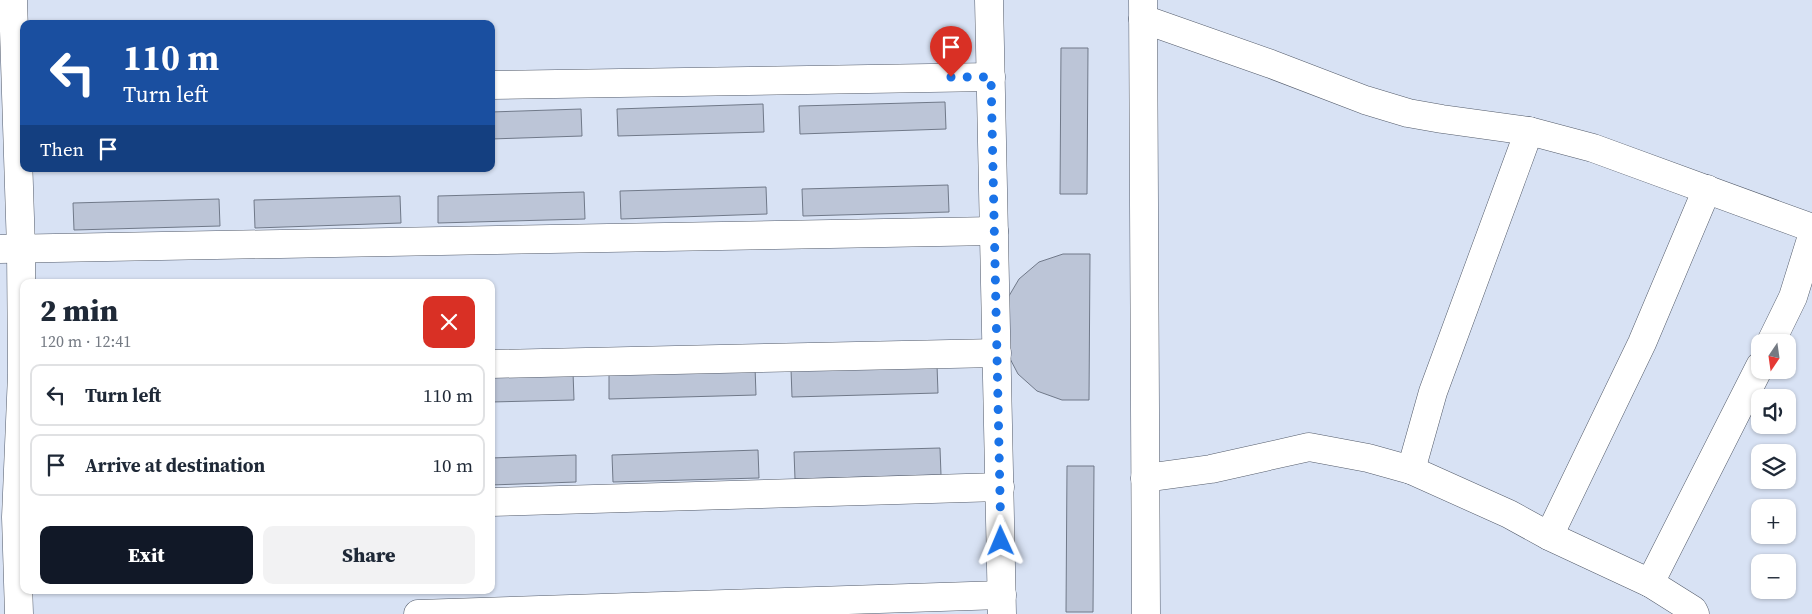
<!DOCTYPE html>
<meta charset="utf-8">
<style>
:root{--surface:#fff;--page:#f2f2f3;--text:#1f2937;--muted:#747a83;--line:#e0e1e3;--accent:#111827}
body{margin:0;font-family:"Source Serif 4",serif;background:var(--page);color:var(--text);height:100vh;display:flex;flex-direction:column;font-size:19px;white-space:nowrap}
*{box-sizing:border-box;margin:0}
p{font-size:16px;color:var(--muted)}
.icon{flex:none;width:28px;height:28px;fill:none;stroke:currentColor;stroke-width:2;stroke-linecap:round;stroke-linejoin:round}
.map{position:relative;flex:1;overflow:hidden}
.panel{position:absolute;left:20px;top:279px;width:475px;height:315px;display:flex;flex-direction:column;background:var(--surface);border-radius:10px;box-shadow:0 1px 4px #0004}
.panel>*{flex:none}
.banner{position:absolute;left:20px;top:20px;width:475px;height:152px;border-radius:10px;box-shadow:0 1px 4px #0004;background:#1a4fa0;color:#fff;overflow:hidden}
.needle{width:32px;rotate:193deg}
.buttons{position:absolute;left:1751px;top:334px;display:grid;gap:10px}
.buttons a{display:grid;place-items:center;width:45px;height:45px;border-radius:10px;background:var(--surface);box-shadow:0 1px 4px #0004;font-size:25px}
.pin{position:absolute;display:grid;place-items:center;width:42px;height:42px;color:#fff;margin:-51px -21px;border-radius:50% 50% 50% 0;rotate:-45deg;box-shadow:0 0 5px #0007}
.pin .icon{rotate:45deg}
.me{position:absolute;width:55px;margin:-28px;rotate:359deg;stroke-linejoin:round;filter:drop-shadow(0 0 4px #0008)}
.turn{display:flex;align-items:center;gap:18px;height:105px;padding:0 20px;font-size:22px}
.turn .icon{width:65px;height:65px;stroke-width:2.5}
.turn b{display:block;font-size:35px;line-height:42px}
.then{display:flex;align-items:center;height:48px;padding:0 20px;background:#0003;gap:10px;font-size:19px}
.round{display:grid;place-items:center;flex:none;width:52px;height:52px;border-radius:10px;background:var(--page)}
.summary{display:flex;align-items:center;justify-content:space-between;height:85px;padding:0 20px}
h1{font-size:30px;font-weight:800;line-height:38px}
.action{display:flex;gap:10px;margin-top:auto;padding:10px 20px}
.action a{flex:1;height:58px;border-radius:10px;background:var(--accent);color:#fff;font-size:20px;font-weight:800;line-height:58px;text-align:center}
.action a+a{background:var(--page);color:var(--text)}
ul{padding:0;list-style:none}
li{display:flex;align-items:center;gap:15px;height:62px;margin:0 10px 8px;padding:0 10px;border:2px solid var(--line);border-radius:10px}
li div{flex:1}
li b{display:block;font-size:19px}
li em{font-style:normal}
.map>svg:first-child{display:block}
.building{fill:#bcc5d7;stroke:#707989}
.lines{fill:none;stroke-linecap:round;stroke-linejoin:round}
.minor-casing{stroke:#535b6a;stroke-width:29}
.tertiary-casing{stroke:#535b6a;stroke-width:29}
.minor{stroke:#fff;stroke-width:28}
.tertiary{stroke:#fff;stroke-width:28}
.route{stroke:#1a73e8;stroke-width:9;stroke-dasharray:0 16.2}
</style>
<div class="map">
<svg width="1812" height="614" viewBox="0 0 1812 614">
<rect width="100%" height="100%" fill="#d8e2f4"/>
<g class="building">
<polygon points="1061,48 1088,48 1087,194 1060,194"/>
<polygon points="945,102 946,129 800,134 799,106"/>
<polygon points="763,104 764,132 618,136 617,109"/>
<polygon points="581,109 582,136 491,139 491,112"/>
<polygon points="948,185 949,212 803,216 802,189"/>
<polygon points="766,187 767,214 621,219 620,191"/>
<polygon points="584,192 585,219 438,223 438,196"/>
<polygon points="400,196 401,223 255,228 254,200"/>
<polygon points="219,199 220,226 74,230 73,203"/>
<polygon points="1063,254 1090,254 1089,400 1062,400 1037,391 1018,374 1006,351 1006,301 1019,279 1039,262"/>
<polygon points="937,365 938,393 792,397 791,369"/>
<polygon points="755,367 756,395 609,399 609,372"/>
<polygon points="573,372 574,400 491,402 491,375"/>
<polygon points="940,448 941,475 795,479 794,452"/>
<polygon points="758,450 759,478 613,482 612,455"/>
<polygon points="576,455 576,482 491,485 491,458"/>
<polygon points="1067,466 1094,466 1093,612 1066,612"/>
</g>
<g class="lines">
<g class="minor-casing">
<g id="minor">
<polyline points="13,0 21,249 22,374 16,517 19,614"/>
<polyline points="989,0 1002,614"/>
<polyline points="1143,19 1271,64 1365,100 1408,113 1442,119 1529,131 1593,148 1812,228"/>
<polyline points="491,85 991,77"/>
<polyline points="0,249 994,231"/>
<polyline points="1771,342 1793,297 1812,236"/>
<polyline points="491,364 997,353"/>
<polyline points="1411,470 1433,392 1529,131"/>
<polyline points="1145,478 1211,469 1309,447 1368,458 1411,470 1509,514 1549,536 1650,583 1693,610 1695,614"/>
<polyline points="491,502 1000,487"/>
<polyline points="1549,536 1642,343 1707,189"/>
<polyline points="1650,583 1760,366"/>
<polyline points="418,614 1002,595"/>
</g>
</g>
<g class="tertiary-casing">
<polyline id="tertiary" points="1143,0 1146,614"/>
</g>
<use href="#minor" class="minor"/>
<use href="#tertiary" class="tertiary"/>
</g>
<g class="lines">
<polyline class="route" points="951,77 991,77 1001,541"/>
</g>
</svg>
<div class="buttons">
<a><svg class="needle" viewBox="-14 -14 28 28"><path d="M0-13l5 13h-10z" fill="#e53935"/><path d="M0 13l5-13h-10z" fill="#747a83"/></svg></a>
<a><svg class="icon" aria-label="sound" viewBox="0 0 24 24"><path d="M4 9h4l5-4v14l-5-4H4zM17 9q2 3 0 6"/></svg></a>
<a><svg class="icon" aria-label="layers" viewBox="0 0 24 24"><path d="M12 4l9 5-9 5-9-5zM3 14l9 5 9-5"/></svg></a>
<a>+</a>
<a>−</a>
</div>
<div class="pin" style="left:951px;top:77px;background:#d93025"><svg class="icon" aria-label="arrive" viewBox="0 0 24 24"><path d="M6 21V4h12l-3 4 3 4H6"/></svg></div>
<svg class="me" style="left:1001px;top:541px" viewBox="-20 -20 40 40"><path d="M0-17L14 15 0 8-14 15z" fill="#1a73e8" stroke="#fff" stroke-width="4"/></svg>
<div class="banner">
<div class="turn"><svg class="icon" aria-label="left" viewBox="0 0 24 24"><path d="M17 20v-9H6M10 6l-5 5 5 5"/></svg><div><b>110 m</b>Turn left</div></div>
<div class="then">Then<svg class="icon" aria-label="arrive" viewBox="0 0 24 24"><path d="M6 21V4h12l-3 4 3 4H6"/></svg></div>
</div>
<section class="panel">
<div class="summary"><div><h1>2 min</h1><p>120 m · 12:41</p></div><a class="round" style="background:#d93025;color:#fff"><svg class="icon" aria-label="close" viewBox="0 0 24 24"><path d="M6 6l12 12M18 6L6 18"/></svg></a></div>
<ul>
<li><svg class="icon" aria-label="left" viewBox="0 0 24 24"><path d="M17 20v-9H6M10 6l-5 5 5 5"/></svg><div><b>Turn left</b></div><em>110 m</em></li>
<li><svg class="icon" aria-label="arrive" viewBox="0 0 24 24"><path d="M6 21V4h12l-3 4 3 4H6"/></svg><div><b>Arrive at destination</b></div><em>10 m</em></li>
</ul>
<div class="action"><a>Exit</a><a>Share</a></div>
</section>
</div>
